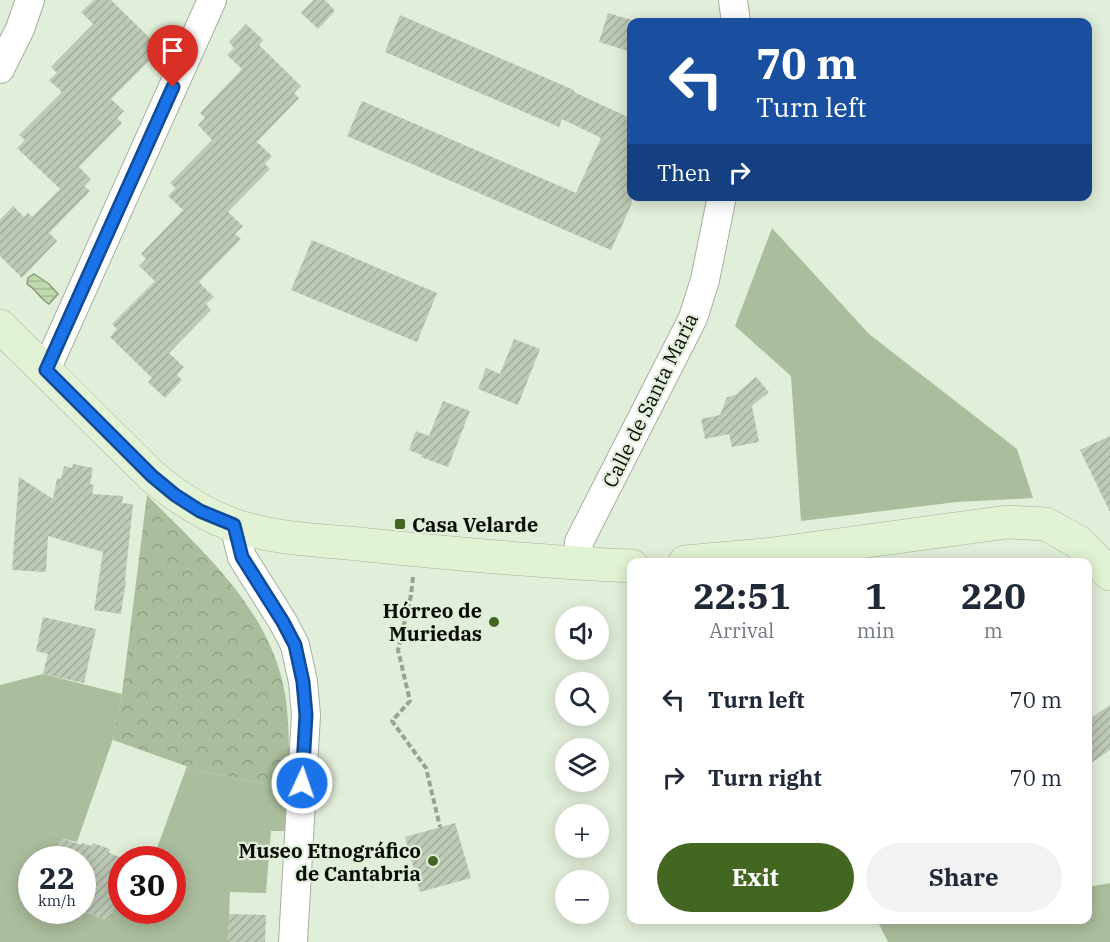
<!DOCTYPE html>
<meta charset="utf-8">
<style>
:root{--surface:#fff;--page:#f2f2f3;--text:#1f2937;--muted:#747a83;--accent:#436720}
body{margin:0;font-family:"IBM Plex Serif",serif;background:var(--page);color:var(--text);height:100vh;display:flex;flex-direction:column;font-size:22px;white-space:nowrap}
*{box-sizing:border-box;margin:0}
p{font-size:20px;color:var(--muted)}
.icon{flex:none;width:33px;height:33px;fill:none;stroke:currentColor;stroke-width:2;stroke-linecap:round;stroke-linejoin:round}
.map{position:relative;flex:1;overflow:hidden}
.sheet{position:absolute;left:627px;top:558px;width:465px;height:366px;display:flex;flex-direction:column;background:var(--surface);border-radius:12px;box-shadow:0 3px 15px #0003}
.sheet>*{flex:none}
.guide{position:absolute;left:627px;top:18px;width:465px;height:183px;border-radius:12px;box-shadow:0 3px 15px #0003;background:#1a4fa0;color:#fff;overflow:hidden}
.controls{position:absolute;left:555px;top:606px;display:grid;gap:12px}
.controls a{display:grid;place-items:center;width:54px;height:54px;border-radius:50%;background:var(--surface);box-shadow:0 3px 15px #0003;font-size:30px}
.speed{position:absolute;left:18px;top:846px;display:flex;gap:12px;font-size:30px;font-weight:700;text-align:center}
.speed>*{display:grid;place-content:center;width:78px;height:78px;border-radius:50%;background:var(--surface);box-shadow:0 3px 15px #0003;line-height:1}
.speed small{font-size:15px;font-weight:400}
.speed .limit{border:9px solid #d22;background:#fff;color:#111}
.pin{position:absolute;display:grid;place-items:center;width:51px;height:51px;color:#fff;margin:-62px -26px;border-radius:50% 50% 50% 0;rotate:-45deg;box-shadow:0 0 6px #0007}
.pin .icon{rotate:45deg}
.me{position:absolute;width:66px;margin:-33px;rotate:3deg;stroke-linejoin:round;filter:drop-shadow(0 0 4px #0008)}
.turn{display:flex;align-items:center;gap:21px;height:126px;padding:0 30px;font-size:27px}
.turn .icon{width:78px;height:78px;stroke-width:2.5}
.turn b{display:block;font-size:42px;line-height:51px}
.then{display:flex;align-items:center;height:57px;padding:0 30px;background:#0003;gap:12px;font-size:22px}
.eta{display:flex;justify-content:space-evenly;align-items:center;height:102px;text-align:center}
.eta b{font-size:36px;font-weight:800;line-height:42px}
.button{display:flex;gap:12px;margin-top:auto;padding:12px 30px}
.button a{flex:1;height:69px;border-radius:36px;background:var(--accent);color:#fff;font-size:24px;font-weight:800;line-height:69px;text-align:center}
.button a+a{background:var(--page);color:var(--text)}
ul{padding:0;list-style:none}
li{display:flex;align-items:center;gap:18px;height:78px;padding:0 30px}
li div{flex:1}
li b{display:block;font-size:22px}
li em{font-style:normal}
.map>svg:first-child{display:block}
.grass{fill:#aabd9c}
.forest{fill:url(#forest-crowns)}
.water{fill:url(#water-rules);stroke:#899d7a;stroke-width:1.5}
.building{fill:url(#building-hatch)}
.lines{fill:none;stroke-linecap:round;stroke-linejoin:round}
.street-casing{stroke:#a5b19d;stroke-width:30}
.secondary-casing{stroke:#a5b19d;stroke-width:34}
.path{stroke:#99a393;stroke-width:4;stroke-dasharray:6 3;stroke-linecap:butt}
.street{stroke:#fff;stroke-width:28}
.secondary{stroke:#e2f2d4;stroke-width:33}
.route-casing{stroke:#114b97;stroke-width:15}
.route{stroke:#1a73e8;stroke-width:10}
.poi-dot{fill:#436720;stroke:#e1eed9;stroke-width:2}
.labels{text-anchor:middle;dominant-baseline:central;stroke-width:4.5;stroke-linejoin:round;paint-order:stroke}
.street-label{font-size:20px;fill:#0a0e08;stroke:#e1eed9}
.poi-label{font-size:20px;font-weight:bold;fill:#0a0e08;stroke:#e1eed9;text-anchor:end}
</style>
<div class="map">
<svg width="1110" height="942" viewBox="0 0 1110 942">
<defs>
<pattern id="forest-crowns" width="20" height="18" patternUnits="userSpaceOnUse" patternTransform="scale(1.5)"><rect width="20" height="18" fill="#aabd9c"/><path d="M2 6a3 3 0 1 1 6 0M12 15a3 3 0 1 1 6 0" fill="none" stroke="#91a185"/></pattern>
<pattern id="water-rules" width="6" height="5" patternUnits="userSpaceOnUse" patternTransform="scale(1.5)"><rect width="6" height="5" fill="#bfdaab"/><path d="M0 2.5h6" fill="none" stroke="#a3ba92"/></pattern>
<pattern id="building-hatch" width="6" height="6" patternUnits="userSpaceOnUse" patternTransform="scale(1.5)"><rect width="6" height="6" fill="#becab6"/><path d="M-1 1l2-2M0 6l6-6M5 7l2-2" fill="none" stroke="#a2ac9b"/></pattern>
</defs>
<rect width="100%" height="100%" fill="#e1eed9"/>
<g class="grass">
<polygon points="772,228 869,334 1017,449 1033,498 957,502 801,521 791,376 735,326"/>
<polygon points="43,674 122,694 114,736 77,842 61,838 53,859 32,860 32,910 81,911 108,920 121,885 122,910 172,910 172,860 153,859 187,766 200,771 289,789 287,831 271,831 266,893 230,892 228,942 0,942 0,685"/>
<polygon points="1110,883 1110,942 888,942 877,920 1088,920 1088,887"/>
</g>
<path class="forest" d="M147,495C203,552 271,610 285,694C290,725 289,758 289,789L200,771L113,740L122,694Z"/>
<path class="water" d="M34,274L49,284L58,294L49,304C40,299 35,288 27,284L28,278Z"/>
<g class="building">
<polygon points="94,0 111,0 155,43 148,51 154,56 111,99 124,111 117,118 122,123 79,167 91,179 84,186 90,191 49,233 57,241 22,278 0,256 0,220 13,206 24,217 28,213 32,217 60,189 17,148 25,140 19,135 62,92 49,80 57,73 51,67 93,24 81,12"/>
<polygon points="314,0 325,0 335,11 318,29 301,13"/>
<polygon points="608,13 632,20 632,52 599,42"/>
<polygon points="400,15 574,90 574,92 632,119 632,203 611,250 347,136 362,101 576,193 601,138 562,119 559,127 385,52"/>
<polygon points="246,24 263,40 259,45 301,86 294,93 299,98 257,142 272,156 265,164 270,169 228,212 243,226 235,234 241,239 199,282 214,297 206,304 211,310 169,353 184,367 177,375 182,380 165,398 148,382 152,378 110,337 117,329 112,324 155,281 139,266 146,259 141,254 183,210 168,196 176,188 170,183 212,140 198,125 205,118 200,113 242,69 227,55 234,48 229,42"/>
<polygon points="312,240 437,293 417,342 291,290"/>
<polygon points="514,339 540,349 518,405 478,389 486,368 500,374"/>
<polygon points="756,377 769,392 752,406 759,442 732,447 729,434 705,439 701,419 720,415 727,397 735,395"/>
<polygon points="443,401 470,411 448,467 421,457 422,455 409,450 416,431 429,436"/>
<polygon points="1110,436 1110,512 1080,450"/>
<polygon points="73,464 93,468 90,484 94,485 92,494 123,496 122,503 133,504 125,580 126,580 121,614 94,610 103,552 48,536 46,572 12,570 19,477 53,499 57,478 61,479 64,466 72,468"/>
<polygon points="43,617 96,629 84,683 43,674 48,654 36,651"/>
<polygon points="1110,705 1110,750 1088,765 1088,720"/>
<polygon points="455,823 471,878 420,892 405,837"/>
<polygon points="61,838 82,845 82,843 92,846 93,843 110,849 109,853 122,858 122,885 109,921 82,911 82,860 53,860"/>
<polygon points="229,914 266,915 265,942 228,942"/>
</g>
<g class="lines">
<g class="street-casing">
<g id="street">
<polyline points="733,0 736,22"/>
<polyline points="0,69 20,29 30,0"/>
<polyline points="46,370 212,0"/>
<polyline points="234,525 242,557 283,622 295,645 303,682 306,715 293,942"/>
<polyline points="577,564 579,542 693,318 705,280 722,196"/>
</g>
</g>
<g class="secondary-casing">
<g id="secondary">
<path d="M0,326L152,476C177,497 202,514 233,525C276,540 324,540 368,545C456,554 544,562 632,566"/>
<polyline points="685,562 765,555 1007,522 1046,524 1078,542 1110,574"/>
</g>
</g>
<polyline class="path" points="413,577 411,595 398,650 410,701 392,721 426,768 440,827"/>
<use href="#street" class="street"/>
<use href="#secondary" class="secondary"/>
</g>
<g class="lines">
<g class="route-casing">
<polyline id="route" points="173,87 46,370 152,476 175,495 200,511 234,525 242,557 283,622 295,645 303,682 306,715 302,783"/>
</g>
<use href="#route" class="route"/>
</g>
<g class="poi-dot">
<rect x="394" y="518" width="12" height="12" rx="3"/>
<circle cx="494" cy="622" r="6"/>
<circle cx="433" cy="861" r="6"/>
</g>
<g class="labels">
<g class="street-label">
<text transform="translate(650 400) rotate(-64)">Calle de Santa María</text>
</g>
<g class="poi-label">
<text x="412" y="524" text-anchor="start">Casa Velarde</text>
<text x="482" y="610">Hórreo de<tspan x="482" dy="23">Muriedas</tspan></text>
<text x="421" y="850">Museo Etnográfico<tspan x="421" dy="23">de Cantabria</tspan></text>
</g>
</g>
</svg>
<div class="controls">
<a><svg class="icon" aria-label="sound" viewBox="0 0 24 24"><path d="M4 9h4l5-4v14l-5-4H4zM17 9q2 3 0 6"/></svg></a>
<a><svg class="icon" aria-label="search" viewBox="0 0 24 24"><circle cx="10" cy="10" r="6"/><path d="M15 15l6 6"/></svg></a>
<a><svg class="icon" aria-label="layers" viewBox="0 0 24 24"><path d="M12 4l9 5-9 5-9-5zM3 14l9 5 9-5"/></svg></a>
<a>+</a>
<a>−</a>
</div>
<div class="speed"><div>22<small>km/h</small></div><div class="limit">30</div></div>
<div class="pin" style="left:173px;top:87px;background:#d93025"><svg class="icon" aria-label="arrive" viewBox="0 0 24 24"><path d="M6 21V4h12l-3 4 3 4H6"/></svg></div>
<svg class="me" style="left:302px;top:783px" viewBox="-20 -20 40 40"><circle r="17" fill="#1a73e8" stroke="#fff" stroke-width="3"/><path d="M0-11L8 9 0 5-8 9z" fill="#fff"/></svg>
<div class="guide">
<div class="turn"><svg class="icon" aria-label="left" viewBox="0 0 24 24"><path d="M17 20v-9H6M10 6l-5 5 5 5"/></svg><div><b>70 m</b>Turn left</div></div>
<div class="then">Then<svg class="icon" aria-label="right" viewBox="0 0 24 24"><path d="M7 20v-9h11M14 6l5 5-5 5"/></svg></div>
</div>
<section class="sheet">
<div class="eta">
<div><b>22:51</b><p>Arrival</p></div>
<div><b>1</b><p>min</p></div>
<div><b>220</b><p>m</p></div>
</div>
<ul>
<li><svg class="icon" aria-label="left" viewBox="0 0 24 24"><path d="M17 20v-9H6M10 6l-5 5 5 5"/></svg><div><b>Turn left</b></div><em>70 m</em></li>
<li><svg class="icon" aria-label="right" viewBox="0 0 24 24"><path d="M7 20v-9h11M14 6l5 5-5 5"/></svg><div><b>Turn right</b></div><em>70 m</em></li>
</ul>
<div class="button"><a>Exit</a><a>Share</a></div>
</section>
</div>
